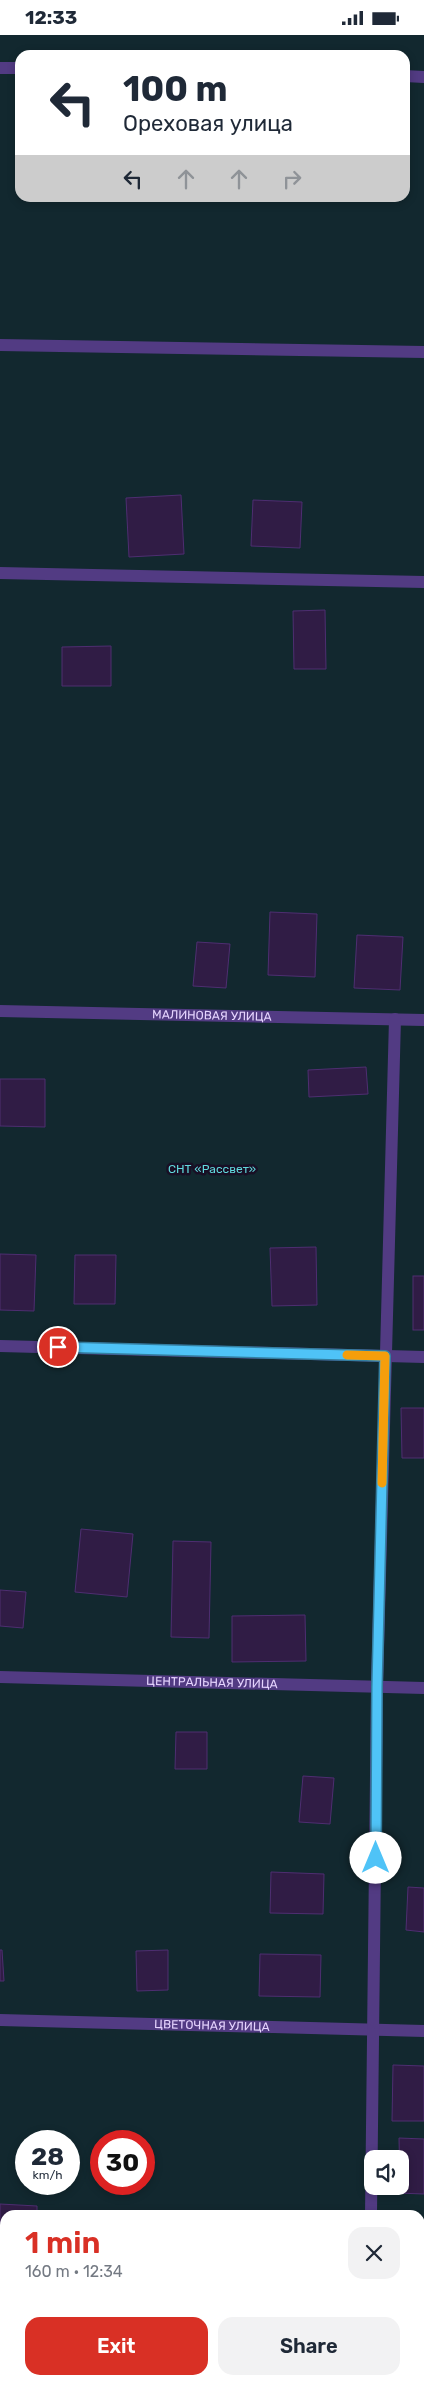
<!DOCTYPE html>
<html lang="en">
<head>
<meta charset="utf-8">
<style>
	body { margin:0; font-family:Rubik,sans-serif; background:#f2f2f3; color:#1f2937; height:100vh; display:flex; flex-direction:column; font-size:19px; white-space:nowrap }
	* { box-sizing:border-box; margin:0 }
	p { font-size:16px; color:#747a83 }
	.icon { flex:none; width:28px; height:28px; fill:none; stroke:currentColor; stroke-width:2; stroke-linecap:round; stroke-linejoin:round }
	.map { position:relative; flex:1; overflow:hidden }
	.side { position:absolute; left:0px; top:2175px; width:425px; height:175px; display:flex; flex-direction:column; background:#fff; border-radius:15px 15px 0 0; box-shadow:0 2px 8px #0003 }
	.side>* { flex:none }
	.hud { position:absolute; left:15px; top:15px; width:395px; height:152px; border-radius:15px; box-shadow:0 2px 8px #0003; background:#fff; color:#1f2937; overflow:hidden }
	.buttons { position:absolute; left:364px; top:2115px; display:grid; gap:10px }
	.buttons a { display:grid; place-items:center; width:45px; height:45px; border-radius:10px; background:#fff; box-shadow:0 2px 8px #0003; font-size:25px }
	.speed { position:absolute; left:15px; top:2095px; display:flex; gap:10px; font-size:25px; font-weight:700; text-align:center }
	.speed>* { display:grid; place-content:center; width:65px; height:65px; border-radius:50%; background:#fff; box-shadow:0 2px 8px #0003; line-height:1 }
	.speed small { font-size:12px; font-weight:400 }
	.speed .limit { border:8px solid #d22; background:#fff; color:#111 }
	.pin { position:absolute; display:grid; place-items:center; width:42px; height:42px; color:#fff; margin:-21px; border:2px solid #fff; border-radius:50%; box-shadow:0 1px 5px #0007 }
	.me { position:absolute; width:55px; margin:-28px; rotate:0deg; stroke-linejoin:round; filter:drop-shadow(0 0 4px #0008) }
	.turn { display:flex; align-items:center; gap:18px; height:105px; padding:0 25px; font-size:22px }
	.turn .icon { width:65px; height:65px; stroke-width:2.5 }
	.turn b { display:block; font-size:35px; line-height:42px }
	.lanes { display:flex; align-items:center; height:48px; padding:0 25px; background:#0003; justify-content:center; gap:25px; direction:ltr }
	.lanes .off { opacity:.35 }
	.round { display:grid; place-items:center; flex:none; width:52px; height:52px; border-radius:15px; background:#f2f2f3 }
	.summary { display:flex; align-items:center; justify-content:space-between; height:85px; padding:0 25px }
	h1 { font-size:30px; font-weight:600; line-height:38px; color:#d93025 }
	.primary-button { display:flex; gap:10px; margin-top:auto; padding:10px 25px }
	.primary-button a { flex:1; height:58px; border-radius:15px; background:#d93025; color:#fff; font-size:20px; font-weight:600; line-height:58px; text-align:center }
	.primary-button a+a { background:#f2f2f3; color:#1f2937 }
	.status { display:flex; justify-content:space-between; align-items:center; height:35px; padding:0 25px; background:#fff; direction:ltr }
	.status svg { height:14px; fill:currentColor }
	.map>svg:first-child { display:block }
	.green { fill:#12282f; fill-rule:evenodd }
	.building { fill:#301c45; stroke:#4e2e71 }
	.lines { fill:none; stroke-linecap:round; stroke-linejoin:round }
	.minor { stroke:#523b83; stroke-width:12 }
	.route-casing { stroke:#337fa1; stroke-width:12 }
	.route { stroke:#4fc3f7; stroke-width:9 }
	.slow { stroke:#f59e0b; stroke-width:9 }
	.labels { text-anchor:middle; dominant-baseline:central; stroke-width:5; stroke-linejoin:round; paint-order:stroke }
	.street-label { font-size:12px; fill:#e5d4fe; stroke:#190f25 }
	.park-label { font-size:12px; fill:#61d9dd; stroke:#190f25 }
</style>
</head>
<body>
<div class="status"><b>12:33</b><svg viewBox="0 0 49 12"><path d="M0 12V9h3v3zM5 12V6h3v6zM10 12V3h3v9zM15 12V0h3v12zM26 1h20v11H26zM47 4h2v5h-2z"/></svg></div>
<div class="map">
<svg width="424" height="2350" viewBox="0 0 424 2350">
	<rect width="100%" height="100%" fill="#190f25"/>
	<!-- green -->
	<path class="green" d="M 0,0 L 424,0 L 424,2350 L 0,2350 ZM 20,20 L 405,20 L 405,162 L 20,162 ZM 26,2106 L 69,2106 L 69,2149 L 26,2149 ZM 101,2106 L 144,2106 L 144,2149 L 101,2149 ZM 372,2124 L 400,2124 L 400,2151 L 372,2151 ZM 5,2180 L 420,2180 L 420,2345 L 5,2345 Z"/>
	<!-- building -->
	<g class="building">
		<path d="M 181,460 L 184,519 L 129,522 L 126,463 Z"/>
		<path d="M 253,465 L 302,467 L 300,513 L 251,511 Z"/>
		<path d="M 325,575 L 326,634 L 294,634 L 293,576 Z"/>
		<path d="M 111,611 L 111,651 L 62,651 L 62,612 Z"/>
		<path d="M 270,877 L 317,879 L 315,942 L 268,940 Z"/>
		<path d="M 357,900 L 403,902 L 400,955 L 354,953 Z"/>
		<path d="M 197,907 L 230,909 L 226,953 L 193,951 Z"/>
		<path d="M 366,1032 L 368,1059 L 309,1062 L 308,1035 Z"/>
		<path d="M 0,1044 L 45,1044 L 45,1092 L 0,1091 Z"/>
		<path d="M 316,1212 L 317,1270 L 272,1271 L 270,1213 Z"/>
		<path d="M 0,1219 L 36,1220 L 34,1276 L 0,1275 Z"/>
		<path d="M 75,1220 L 116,1220 L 115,1269 L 74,1269 Z"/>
		<rect x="413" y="1241" width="11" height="54"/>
		<path d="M 401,1373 L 424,1373 L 424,1423 L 402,1423 Z"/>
		<path d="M 81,1494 L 133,1499 L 127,1562 L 75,1557 Z"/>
		<path d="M 173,1506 L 211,1507 L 209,1603 L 171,1602 Z"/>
		<path d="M 0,1555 L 26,1557 L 23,1593 L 0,1591 Z"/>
		<path d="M 305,1580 L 306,1626 L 232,1627 L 232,1581 Z"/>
		<path d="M 176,1697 L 207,1697 L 207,1734 L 175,1734 Z"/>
		<path d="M 303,1741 L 334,1743 L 330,1789 L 299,1787 Z"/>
		<path d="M 271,1837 L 324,1839 L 323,1879 L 270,1878 Z"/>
		<path d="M 408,1852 L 424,1853 L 424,1897 L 406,1895 Z"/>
		<path d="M 0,1915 L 2,1915 L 4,1946 L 0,1946 Z"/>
		<path d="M 168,1915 L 168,1955 L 137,1956 L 136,1916 Z"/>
		<path d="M 260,1919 L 321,1920 L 320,1962 L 259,1961 Z"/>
		<path d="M 393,2030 L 424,2031 L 424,2086 L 392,2086 Z"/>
		<path d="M 399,2103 L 424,2104 L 424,2159 L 397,2158 L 398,2151 L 400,2151 Z"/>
		<path d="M 0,2169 L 37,2171 L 37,2180 L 5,2180 L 5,2215 L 0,2214 Z"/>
	</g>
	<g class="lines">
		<!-- minor -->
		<g class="minor">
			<path d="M 0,33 L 20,33"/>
			<path d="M 405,41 L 424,42"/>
			<path d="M 0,310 L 424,317"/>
			<path d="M 0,538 L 424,547"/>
			<path id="s1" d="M 0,976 L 424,985"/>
			<path d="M 0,1311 L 424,1322"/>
			<path id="s2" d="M 0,1642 L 424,1653"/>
			<path id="s3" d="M 0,1985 L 424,1996"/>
			<path d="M 371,2180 L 377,1652 L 395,984"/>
			<path d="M 0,2322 L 5,2322"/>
			<path d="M 420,2332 L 424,2332"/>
		</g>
	</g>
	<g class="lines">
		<!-- route casing -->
		<g class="route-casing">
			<path id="route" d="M 58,1312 L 385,1321 L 377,1652 L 376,1823"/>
		</g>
		<!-- route -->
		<use href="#route" class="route"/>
		<!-- slow -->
		<path class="slow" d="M 347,1320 L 385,1321 L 382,1448"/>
	</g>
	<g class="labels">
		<!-- street labels -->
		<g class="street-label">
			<text stroke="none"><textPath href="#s1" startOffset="212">МАЛИНОВАЯ УЛИЦА</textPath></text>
			<text stroke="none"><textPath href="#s2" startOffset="212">ЦЕНТРАЛЬНАЯ УЛИЦА</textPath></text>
			<text stroke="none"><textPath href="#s3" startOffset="212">ЦВЕТОЧНАЯ УЛИЦА</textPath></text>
		</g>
		<!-- park labels -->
		<g class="park-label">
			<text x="212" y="1134">СНТ «Рассвет»</text>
		</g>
	</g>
</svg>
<div class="buttons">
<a><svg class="icon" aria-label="sound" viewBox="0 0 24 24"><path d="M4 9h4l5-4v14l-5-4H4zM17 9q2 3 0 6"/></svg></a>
</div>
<div class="speed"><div>28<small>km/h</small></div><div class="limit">30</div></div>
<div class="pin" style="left:58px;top:1312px;background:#d93025"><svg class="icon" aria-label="arrive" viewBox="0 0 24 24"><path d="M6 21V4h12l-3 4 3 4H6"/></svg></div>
<svg class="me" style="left:376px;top:1823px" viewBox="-20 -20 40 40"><circle r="19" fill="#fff"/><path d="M0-13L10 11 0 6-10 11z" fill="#4fc3f7"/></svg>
<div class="hud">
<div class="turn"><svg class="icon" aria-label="left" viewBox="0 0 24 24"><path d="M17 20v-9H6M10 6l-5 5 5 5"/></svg><div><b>100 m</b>Ореховая улица</div></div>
<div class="lanes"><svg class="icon" aria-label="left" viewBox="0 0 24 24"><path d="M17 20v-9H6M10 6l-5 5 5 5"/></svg><svg class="icon off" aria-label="ahead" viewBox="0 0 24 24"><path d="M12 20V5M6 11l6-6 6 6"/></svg><svg class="icon off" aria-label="ahead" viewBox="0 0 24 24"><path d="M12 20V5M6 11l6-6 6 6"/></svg><svg class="icon off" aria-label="right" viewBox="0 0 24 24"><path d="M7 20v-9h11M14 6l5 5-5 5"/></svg></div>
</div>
<section class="side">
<div class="summary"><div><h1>1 min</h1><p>160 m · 12:34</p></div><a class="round"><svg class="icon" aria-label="close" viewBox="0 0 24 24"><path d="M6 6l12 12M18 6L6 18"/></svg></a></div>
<div class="primary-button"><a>Exit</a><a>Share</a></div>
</section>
</div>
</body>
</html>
